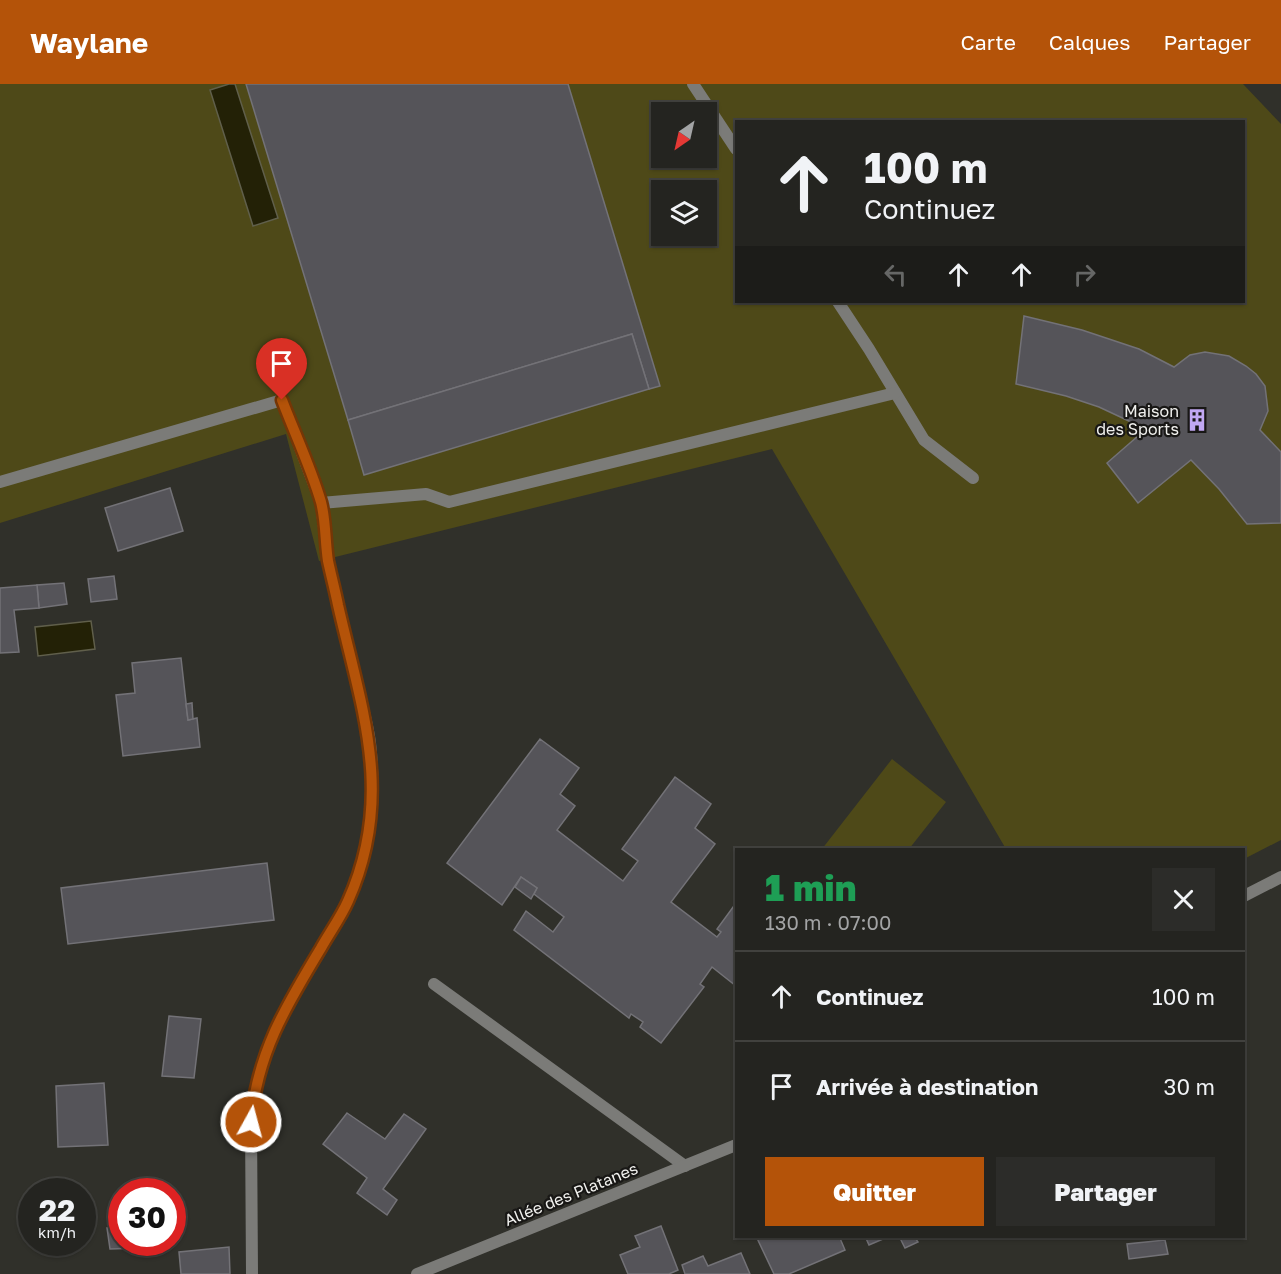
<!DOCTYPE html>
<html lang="fr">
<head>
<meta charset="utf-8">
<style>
	body { margin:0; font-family:"Golos Text",sans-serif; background:#2c2c29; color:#f1f3f6; height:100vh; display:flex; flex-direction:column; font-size:22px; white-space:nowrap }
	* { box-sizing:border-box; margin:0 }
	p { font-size:20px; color:#a3a4a5 }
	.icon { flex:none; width:33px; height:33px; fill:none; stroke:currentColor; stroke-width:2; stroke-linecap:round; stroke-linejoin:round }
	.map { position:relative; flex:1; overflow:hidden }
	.drawer { position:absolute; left:735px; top:764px; width:510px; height:390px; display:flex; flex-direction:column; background:#242420; border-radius:0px; box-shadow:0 2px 4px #0004,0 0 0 2px #41413e }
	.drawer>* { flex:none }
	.banner { position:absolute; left:735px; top:36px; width:510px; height:183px; border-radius:0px; box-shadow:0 2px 4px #0004,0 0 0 2px #41413e; background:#242420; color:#f1f3f6; overflow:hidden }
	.needle { width:39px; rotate:214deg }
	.fabs { position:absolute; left:651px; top:18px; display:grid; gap:12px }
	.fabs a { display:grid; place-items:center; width:66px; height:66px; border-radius:0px; background:#242420; box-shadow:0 2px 4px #0004,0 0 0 2px #41413e; font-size:30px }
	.speed { position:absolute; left:18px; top:1094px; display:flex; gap:12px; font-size:30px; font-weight:700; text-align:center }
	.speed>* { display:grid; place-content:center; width:78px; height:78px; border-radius:50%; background:#242420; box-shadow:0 2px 4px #0004,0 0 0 2px #41413e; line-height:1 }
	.speed small { font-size:15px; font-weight:400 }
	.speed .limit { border:9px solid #d22; background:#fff; color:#111 }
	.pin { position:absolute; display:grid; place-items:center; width:51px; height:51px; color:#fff; margin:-62px -26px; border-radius:50% 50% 50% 0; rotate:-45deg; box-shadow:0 0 6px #0007 }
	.pin .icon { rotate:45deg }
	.me { position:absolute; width:66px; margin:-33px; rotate:7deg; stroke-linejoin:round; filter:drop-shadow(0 0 4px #0008) }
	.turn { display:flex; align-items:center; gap:21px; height:126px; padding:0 30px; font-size:27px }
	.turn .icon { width:78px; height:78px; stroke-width:2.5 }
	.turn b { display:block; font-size:42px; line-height:51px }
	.lanes { display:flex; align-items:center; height:57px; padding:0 30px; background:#0003; justify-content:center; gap:30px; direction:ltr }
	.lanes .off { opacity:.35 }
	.round { display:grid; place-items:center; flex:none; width:63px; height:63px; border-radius:0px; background:#2c2c29 }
	.headline { display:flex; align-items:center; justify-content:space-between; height:102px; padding:0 30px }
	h1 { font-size:36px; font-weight:800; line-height:45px; color:#1e9e55 }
	.cta { display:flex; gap:12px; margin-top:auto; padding:12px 30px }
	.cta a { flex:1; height:69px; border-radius:0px; background:#b45309; color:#fff; font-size:24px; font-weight:800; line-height:69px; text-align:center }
	.cta a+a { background:#2c2c29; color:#f1f3f6 }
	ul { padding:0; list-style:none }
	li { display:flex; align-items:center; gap:18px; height:90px; padding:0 30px; border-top:2px solid #41413e }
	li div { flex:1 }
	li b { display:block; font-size:22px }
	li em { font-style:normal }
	header { display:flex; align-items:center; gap:36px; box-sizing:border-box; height:84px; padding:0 30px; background:#b45309; color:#fff }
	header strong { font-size:28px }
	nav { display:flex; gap:33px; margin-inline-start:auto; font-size:21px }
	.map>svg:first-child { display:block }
	.green { fill:#4e4918; fill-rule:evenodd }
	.water { fill:#232106; stroke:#605f4b; stroke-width:1.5 }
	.building { fill:#555459; stroke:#737277; stroke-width:1.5 }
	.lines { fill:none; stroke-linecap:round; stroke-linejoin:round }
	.lane { stroke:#7b7b78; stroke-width:12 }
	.street { stroke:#7b7b78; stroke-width:12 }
	.route-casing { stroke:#753606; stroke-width:15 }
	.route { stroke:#b45309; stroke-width:10 }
	.labels { text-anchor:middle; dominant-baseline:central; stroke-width:4.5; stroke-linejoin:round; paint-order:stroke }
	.poi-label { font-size:16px; fill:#f0f0ed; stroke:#181715; text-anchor:end }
	.street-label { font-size:16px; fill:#f0f0ed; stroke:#181715 }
</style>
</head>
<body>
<header>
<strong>Waylane</strong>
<nav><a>Carte</a><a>Calques</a><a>Partager</a></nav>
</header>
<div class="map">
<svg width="1281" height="1190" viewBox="0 0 1281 1190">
	<rect width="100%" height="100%" fill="#30302a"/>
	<!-- green -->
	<g class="green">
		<path d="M 0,0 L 1243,0 L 1281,40 L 1281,756 L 1244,775 L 1244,765 L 1006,765 L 772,365 L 319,477 L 286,350 L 0,439 ZM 662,28 L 706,28 L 706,74 L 662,74 ZM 736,38 L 1244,38 L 1244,218 L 736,218 ZM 662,106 L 706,106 L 706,152 L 662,152 Z"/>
		<path d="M 892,675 L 946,718 L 909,765 L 822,765 Z"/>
	</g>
	<!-- water -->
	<g class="water">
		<path d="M 229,0 L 235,0 L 278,134 L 253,142 L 210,6 Z"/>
		<path d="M 91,537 L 95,565 L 38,572 L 35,543 Z"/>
	</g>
	<!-- building -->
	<g class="building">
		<path d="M 246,0 L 568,0 L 660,302 L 649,305 L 632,250 L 348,336 Z"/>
		<path d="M 1024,232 L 1082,246 L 1139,265 L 1174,283 L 1190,271 L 1205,268 L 1229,272 L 1246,282 L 1256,290 L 1265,302 L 1268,327 L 1260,346 L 1281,368 L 1281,439 L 1247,440 L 1219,405 L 1191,376 L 1138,419 L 1107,379 L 1146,345 L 1099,323 L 1066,312 L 1016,300 Z"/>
		<path d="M 632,250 L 649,305 L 364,391 L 348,336 Z"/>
		<path d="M 170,404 L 183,447 L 118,467 L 105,424 Z"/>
		<path d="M 114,492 L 117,515 L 91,518 L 88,495 Z"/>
		<path d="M 64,499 L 67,520 L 39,524 L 37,501 Z"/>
		<path d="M 37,501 L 39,524 L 14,526 L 19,568 L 0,569 L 0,504 Z"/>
		<path d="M 181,574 L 188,636 L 197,634 L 200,663 L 123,672 L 116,611 L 135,609 L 132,579 Z"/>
		<path d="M 192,619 L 193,635 L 188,636 L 186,620 Z"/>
		<path d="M 540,655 L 579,684 L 560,710 L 575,722 L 557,746 L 623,797 L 638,777 L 622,765 L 675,693 L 711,720 L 695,744 L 715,760 L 671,818 L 717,853 L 721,848 L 717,845 L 736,819 L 736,902 L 712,883 L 700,900 L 704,903 L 661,959 L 640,943 L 643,938 L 631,930 L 629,934 L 514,846 L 526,827 L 553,848 L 564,833 L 534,810 L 537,804 L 521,793 L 502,821 L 447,779 Z"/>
		<path d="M 267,779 L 274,836 L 68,860 L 61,804 Z"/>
		<path d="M 521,793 L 537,804 L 531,815 L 515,803 Z"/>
		<path d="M 169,932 L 201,935 L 194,994 L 162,992 Z"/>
		<path d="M 104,999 L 108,1061 L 58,1063 L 56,1002 Z"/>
		<path d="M 347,1029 L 385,1055 L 404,1030 L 426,1045 L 383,1105 L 397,1116 L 387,1131 L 357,1109 L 367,1094 L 323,1060 Z"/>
		<path d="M 661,1142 L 678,1186 L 669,1190 L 628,1190 L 620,1171 L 640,1163 L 635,1152 Z"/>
		<path d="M 122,1143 L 122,1158 L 142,1158 L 142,1164 L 110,1165 L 107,1144 Z"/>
		<path d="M 756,1152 L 839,1152 L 845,1166 L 789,1190 L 774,1190 Z"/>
		<path d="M 865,1152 L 890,1152 L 869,1161 Z"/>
		<path d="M 899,1152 L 922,1152 L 915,1154 L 918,1158 L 905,1164 Z"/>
		<path d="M 1165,1156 L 1168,1170 L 1129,1175 L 1127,1160 Z"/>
		<path d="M 229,1163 L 230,1190 L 181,1190 L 179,1168 Z"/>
		<path d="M 741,1169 L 750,1190 L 685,1190 L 682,1181 L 703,1172 L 708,1182 Z"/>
	</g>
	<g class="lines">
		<!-- lane -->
		<g class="lane">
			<path d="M 693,0 L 736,65"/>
			<path d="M 838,218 L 869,265 L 924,356 L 973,394"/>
			<path d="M 0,398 L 282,316 L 321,419 L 426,410 L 449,418 L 895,309"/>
			<path d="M 321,419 L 328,476"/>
			<path d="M 434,900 L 685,1082"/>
		</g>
		<!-- street -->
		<g class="street">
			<path d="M 1244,812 L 1281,793"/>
			<path d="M 252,1190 L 251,1038 C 258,946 308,897 347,819 C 372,770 376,713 370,659 C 367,635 359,611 354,587 C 345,550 337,513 328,476"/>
			<path d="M 417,1190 L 736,1061"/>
		</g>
	</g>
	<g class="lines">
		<!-- route casing -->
		<g class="route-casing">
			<path id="route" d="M 251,1038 C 257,969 286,922 321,864 C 330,848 341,833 348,817 C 395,712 362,626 338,521 C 335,506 331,491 328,477 C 325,458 326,437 321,418 C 311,384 295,350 282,316"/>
		</g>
		<!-- route -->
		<use href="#route" class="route"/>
	</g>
	<!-- icons -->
	<defs>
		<g id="building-bare" transform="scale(1.8)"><path d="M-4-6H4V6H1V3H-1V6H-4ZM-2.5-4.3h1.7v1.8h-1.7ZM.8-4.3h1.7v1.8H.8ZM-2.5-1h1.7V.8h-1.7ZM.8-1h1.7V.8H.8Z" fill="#c1a8f3" stroke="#181715" stroke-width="2.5" paint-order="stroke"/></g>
	</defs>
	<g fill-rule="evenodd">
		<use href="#building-bare" x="1197" y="336"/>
	</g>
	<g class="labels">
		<!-- poi labels -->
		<g class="poi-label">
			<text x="1179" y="327">Maison<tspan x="1179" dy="18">des Sports</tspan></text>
		</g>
		<!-- street labels -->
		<g class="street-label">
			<text transform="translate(571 1110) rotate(-22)">Allée des Platanes</text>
		</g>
	</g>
</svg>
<div class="fabs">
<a><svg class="needle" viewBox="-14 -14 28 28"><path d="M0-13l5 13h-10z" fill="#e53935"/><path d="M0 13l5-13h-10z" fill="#a3a4a5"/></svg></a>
<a><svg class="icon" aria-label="layers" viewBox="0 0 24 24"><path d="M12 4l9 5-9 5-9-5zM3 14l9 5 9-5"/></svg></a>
</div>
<div class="speed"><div>22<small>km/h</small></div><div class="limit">30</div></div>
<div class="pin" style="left:282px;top:316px;background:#d93025"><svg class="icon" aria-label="arrive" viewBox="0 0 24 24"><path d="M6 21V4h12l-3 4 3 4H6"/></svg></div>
<svg class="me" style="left:251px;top:1038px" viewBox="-20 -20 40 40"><circle r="17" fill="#b45309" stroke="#fff" stroke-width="3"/><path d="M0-11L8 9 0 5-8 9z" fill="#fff"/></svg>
<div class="banner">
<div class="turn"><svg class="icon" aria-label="ahead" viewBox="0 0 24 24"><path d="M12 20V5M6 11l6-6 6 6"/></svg><div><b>100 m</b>Continuez</div></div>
<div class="lanes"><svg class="icon off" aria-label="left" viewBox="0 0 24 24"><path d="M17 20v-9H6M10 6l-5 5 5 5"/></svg><svg class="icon" aria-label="ahead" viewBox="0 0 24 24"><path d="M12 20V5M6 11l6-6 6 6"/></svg><svg class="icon" aria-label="ahead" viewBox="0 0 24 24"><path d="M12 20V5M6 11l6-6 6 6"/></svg><svg class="icon off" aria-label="right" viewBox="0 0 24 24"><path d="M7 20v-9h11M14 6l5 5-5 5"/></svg></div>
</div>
<section class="drawer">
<div class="headline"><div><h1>1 min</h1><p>130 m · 07:00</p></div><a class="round"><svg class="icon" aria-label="close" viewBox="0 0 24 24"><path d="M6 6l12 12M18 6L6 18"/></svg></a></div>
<ul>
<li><svg class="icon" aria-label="ahead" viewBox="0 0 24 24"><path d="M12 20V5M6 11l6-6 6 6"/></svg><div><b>Continuez</b></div><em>100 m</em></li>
<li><svg class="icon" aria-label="arrive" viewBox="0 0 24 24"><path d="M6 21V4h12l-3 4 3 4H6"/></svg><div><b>Arrivée à destination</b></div><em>30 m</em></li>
</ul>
<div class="cta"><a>Quitter</a><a>Partager</a></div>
</section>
</div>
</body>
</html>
